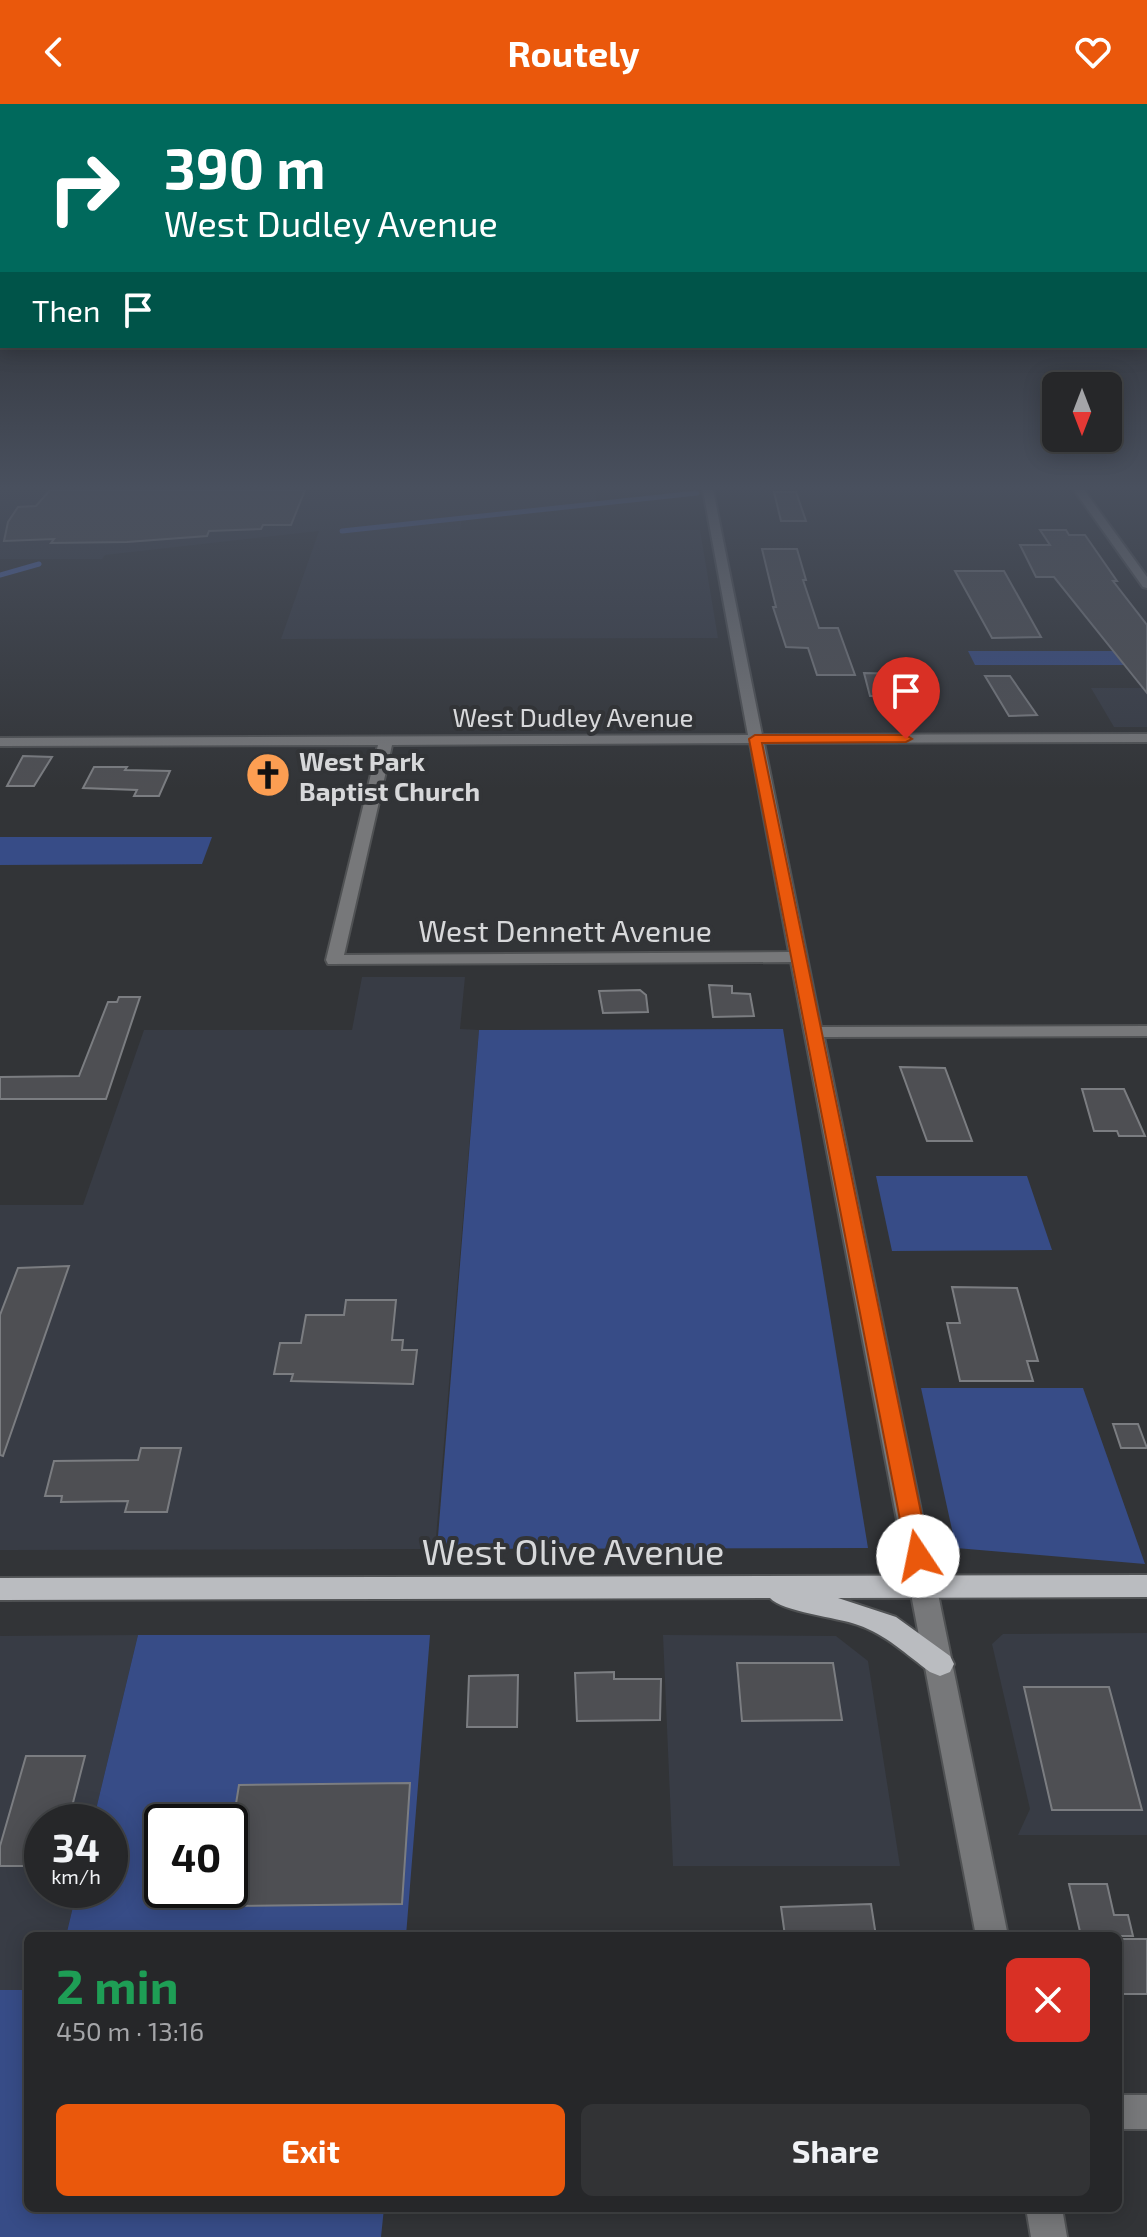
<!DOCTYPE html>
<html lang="en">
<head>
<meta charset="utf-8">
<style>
	body { margin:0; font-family:"Exo 2",sans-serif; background:#323335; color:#f1f3f6; height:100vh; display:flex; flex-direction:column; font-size:30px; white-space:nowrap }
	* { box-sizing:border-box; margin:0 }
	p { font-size:26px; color:#a4a5a8 }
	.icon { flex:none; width:44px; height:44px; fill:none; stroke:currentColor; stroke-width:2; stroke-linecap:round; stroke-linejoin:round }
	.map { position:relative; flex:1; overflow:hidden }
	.panel { position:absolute; left:24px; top:1828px; width:1098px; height:280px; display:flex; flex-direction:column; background:#262729; border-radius:12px; box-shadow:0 4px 20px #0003,0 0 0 2px #424446 }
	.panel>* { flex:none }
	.banner { position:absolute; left:0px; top:0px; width:1148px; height:244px; box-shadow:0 4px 20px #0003,0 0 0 2px #424446; background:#00695c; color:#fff; overflow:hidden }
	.needle { width:52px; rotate:180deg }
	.fabs { position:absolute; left:1042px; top:268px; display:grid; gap:16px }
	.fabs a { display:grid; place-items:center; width:80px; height:80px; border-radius:12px; background:#262729; box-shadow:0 4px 20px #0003,0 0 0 2px #424446; font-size:40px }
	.speed { position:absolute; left:24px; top:1700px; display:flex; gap:16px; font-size:40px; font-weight:700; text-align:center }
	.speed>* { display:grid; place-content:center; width:104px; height:104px; border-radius:50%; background:#262729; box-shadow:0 4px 20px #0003,0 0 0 2px #424446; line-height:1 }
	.speed small { font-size:20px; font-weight:400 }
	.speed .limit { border:4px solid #111; border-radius:12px; background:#fff; color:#111 }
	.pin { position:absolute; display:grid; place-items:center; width:68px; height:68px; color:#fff; margin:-82px -34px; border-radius:50% 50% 50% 0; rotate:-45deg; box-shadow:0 0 8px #0007 }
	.pin .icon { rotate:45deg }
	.me { position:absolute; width:88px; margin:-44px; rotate:349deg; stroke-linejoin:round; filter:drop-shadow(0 0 6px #0008) }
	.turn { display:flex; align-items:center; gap:28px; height:168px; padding:0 32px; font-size:36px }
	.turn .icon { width:104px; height:104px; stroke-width:2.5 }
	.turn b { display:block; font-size:56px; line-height:68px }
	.then { display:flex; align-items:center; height:76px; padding:0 32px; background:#0003; gap:16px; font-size:30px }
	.round { display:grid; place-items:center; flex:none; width:84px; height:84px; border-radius:12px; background:#323335 }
	.headline { display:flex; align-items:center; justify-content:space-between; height:136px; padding:0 32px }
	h1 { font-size:48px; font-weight:700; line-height:60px; color:#1e9e55 }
	.cta { display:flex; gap:16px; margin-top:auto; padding:16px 32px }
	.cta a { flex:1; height:92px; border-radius:12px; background:#ea580c; color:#fff; font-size:32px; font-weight:700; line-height:92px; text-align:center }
	.cta a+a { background:#323335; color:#f1f3f6 }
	header { display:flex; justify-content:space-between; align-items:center; height:104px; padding:0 32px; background:#ea580c; color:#fff; font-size:36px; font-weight:700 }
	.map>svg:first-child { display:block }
	.built { fill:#383c45 }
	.green { fill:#374c87; fill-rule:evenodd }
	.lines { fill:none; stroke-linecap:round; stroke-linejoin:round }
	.stream { stroke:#4a66b4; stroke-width:5 }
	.building { fill:#4e4f53; stroke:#7b7d81; stroke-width:2 }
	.minor-casing { stroke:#505254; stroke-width:4 }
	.major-casing { stroke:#505254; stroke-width:4 }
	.minor { fill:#77787a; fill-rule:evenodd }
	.major { fill:#babcc0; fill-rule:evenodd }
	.route { fill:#ea580c; stroke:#983908; stroke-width:2 }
	.labels { text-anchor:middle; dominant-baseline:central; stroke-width:8; stroke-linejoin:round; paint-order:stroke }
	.far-street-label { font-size:26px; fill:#d7d8da; stroke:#323437 }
	.far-poi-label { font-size:26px; font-weight:bold; fill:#d7d8da; stroke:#323437; text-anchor:start }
	.street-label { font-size:30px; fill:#d7d8da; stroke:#323437 }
	.near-street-label { font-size:36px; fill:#d7d8da; stroke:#323437 }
</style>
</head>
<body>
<header><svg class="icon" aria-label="back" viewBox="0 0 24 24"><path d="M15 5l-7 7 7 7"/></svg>Routely<svg class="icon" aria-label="heart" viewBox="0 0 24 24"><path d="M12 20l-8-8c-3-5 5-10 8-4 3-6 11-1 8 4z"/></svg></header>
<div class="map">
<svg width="1147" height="2133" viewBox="0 0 1147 2133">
	<rect width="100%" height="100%" fill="#323437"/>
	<!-- built -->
	<g class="built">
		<path d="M 0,386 L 596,386 L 596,399 L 462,413 L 460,426 L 700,426 L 718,534 L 281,535 L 319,427 L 105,451 L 102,455 L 0,455 Z"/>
		<path d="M 1091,584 L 1147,584 L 1147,623 L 1114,623 Z"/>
		<path d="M 362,873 L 465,873 L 460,925 L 479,926 L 435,1445 L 0,1446 L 0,1101 L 83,1101 L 144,926 L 352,926 Z"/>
		<path d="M 1147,1529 L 1147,1731 L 1018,1731 L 1030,1705 L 992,1540 L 1003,1530 Z"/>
		<path d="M 138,1531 L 93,1718 L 42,1718 L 42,1786 L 77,1786 L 66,1832 L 28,1832 L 28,1886 L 0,1886 L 0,1532 Z"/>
		<path d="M 663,1531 L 836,1532 L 868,1557 L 900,1762 L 673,1762 Z"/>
	</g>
	<!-- green -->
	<g class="green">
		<path d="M 968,547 L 1147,547 L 1147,561 L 975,561 Z"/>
		<path d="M 0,733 L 212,733 L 202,760 L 0,761 Z"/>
		<path d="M 783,925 L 868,1444 L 437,1445 L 479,926 Z"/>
		<path d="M 876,1072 L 1027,1072 L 1052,1146 L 892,1147 Z"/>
		<path d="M 921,1284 L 1083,1284 L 1145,1460 L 956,1444 Z"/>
		<path d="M 138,1531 L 430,1531 L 406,1832 L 66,1832 L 77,1786 L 110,1786 L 110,1718 L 93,1718 ZM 162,1718 L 230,1718 L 230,1786 L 162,1786 Z"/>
		<path d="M 0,1886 L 28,1886 L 28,2104 L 384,2104 L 381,2133 L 0,2133 Z"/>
	</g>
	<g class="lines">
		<!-- stream -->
		<g class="stream">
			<path d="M 342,427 L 697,389"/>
			<path d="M 0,471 L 39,460"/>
		</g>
	</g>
	<!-- building -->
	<g class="building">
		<path d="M 50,386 L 305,386 L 291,421 L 263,421 L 261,425 L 209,427 L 207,432 L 127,438 L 51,439 L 54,435 L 4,437 L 8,418 L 18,403 L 36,402 Z"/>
		<path d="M 774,388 L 796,388 L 806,417 L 781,417 Z"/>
		<path d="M 1040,426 L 1066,426 L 1069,431 L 1085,431 L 1117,477 L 1113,477 L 1147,521 L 1147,589 L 1054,473 L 1036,473 L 1020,441 L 1050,441 Z"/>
		<path d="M 762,445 L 797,445 L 806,476 L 803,476 L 819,524 L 838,524 L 855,571 L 817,571 L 808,544 L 786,543 L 773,503 L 776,503 Z"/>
		<path d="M 955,467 L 1004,467 L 1041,533 L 992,534 Z"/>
		<path d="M 864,569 L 906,570 L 914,592 L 870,592 Z"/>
		<path d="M 985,572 L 1010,572 L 1037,611 L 1009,612 Z"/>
		<path d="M 23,652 L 52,653 L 34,682 L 7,682 Z"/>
		<path d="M 94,663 L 127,663 L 125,666 L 170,667 L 159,692 L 134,692 L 137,686 L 83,684 Z"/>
		<path d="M 709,881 L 732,882 L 732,889 L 750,890 L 754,912 L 713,913 Z"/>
		<path d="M 640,886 L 646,891 L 648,908 L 603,909 L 599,887 Z"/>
		<path d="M 119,893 L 140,893 L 106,995 L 0,995 L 0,973 L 79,972 L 108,898 L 117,898 Z"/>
		<path d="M 900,963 L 945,964 L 972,1037 L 927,1037 Z"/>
		<path d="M 1082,985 L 1124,985 L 1145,1032 L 1119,1032 L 1117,1027 L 1094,1027 Z"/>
		<path d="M 69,1162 L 3,1352 L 0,1351 L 0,1211 L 18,1164 Z"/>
		<path d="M 952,1183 L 1017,1184 L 1038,1257 L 1027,1257 L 1033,1277 L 960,1277 L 947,1219 L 960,1219 Z"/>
		<path d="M 346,1196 L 396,1196 L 392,1236 L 403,1236 L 402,1246 L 417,1246 L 413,1280 L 291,1277 L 293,1270 L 274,1270 L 280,1239 L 301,1239 L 306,1211 L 344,1211 Z"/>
		<path d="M 1113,1320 L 1138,1320 L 1147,1344 L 1121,1344 Z"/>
		<path d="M 141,1344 L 181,1344 L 167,1408 L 125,1408 L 128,1397 L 61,1398 L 62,1392 L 45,1392 L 54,1357 L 138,1356 Z"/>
		<path d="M 737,1559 L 833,1559 L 842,1616 L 742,1617 Z"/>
		<path d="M 614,1568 L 614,1575 L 661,1575 L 660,1616 L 577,1617 L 575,1569 Z"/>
		<path d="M 518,1571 L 517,1623 L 467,1623 L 469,1572 Z"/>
		<path d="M 1024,1583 L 1109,1583 L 1142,1706 L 1052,1706 Z"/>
		<path d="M 26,1652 L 85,1652 L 68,1718 L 42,1718 L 42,1762 L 0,1762 L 0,1742 Z"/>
		<path d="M 410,1679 L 402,1800 L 230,1802 L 230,1737 L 239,1681 Z"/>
		<path d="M 1069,1780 L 1107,1780 L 1114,1811 L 1128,1811 L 1133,1832 L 1081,1832 Z"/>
		<path d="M 871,1800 L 876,1832 L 785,1832 L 781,1803 Z"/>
		<rect x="1118" y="1835" width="29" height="55"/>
	</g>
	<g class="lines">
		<!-- minor casing -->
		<g class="minor-casing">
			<g id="minor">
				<path d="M 703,386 L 713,386 L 762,631 L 1147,630 L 1147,638 L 764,639 L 821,923 L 1147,922 L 1147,932 L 824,933 L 1008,1832 L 976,1832 L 791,858 L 328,860 L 326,856 L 378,641 L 0,642 L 0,634 L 748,631 ZM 750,639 L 789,848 L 344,851 L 392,641 Z"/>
				<path d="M 1074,386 L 1084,386 L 1147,473 L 1147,484 L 1143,483 Z"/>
				<rect x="1118" y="1991" width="29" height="34"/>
				<path d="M 1026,2104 L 1062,2104 L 1067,2133 L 1031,2133 Z"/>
			</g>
		</g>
		<!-- major casing -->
		<g class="major-casing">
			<path id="major" d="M 1147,1471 L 1147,1493 L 838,1494 L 896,1513 L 950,1552 L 954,1560 L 950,1568 L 940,1572 L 930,1568 C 907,1551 885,1530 858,1521 C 837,1513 782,1508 770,1494 L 0,1496 L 0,1474 Z"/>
		</g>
		<!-- minor -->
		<use href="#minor" class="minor"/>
		<!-- major -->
		<use href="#major" class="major"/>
	</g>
	<!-- sky -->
	<linearGradient id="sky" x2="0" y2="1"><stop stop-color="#1c1d1e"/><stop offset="0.56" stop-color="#49505e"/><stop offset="1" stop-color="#49505e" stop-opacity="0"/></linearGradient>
	<rect width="1147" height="685" fill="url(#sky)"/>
	<!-- route -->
	<path class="route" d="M 755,631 L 906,631 L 912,635 L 906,638 L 762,639 L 930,1452 L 927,1459 L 918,1461 L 910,1459 L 907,1452 L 749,635 Z"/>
	<!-- icons -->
	<defs>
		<g id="church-disc" transform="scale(2.3)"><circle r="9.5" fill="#fc9e52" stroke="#323437"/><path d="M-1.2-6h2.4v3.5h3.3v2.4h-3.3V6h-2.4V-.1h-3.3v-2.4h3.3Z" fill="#111"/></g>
	</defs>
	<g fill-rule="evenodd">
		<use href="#church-disc" x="268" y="671"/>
	</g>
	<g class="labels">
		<!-- far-street labels -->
		<g class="far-street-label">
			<text x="573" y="612">West Dudley Avenue</text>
		</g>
		<!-- far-poi labels -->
		<g class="far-poi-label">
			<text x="299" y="656">West Park<tspan x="299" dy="30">Baptist Church</tspan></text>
		</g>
		<!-- street labels -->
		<g class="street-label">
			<text x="565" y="826">West Dennett Avenue</text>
		</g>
		<!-- near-street labels -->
		<g class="near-street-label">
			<text x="573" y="1446">West Olive Avenue</text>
		</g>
	</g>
</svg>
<div class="fabs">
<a><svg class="needle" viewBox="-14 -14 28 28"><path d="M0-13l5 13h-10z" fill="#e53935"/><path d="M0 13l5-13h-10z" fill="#a4a5a8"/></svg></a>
</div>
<div class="speed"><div>34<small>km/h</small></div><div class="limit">40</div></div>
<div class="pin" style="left:906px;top:635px;background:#d93025"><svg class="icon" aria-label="arrive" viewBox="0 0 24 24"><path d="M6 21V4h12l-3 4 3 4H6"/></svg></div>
<svg class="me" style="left:918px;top:1452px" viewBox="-20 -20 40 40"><circle r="19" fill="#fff"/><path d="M0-13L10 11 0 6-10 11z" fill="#ea580c"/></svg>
<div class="banner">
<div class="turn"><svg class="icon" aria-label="right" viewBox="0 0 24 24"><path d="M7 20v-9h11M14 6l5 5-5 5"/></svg><div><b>390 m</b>West Dudley Avenue</div></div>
<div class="then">Then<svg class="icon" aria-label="arrive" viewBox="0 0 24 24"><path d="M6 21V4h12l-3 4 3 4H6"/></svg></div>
</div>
<section class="panel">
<div class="headline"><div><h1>2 min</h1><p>450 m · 13:16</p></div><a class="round" style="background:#d93025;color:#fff"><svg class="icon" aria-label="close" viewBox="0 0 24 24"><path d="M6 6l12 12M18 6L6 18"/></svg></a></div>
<div class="cta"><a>Exit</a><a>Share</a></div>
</section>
</div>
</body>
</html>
